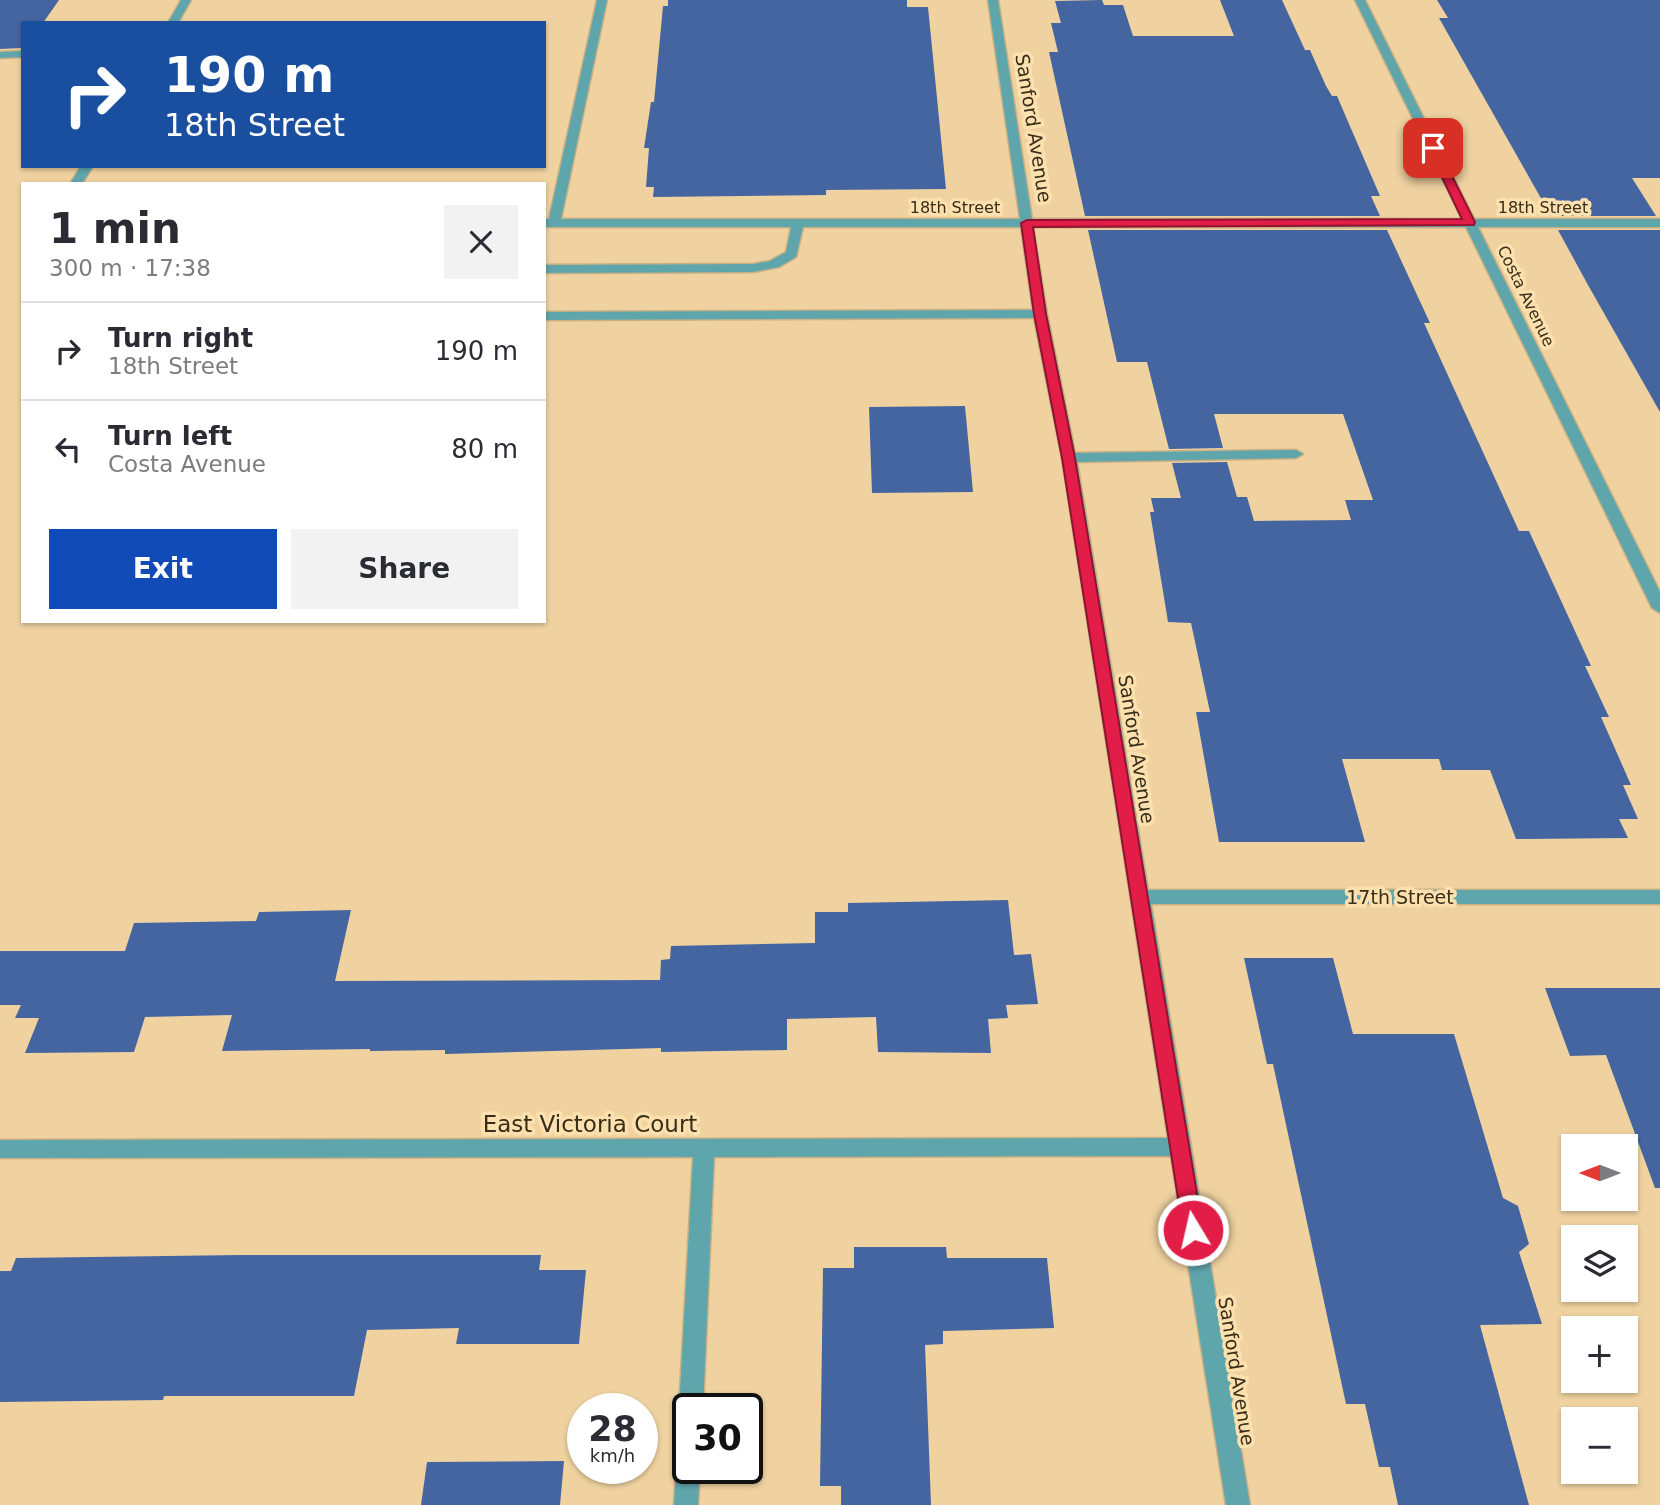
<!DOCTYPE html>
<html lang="en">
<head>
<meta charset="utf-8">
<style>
	body { margin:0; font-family:"DejaVu Sans",sans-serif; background:#f2f2f3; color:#2b2b33; height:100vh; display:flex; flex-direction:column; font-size:26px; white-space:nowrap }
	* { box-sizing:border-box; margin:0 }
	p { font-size:23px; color:#7c7c81 }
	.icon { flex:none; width:38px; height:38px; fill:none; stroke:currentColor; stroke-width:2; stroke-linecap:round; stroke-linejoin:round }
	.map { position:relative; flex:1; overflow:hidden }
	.panel { position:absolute; left:21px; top:182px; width:525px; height:441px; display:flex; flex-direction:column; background:#fff; border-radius:0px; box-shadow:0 2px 5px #0004 }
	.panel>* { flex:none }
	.guide { position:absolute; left:21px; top:21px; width:525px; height:147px; border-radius:0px; box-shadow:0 2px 5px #0004; background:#1a4fa0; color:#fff; overflow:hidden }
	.needle { width:46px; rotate:270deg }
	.fabs { position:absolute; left:1561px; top:1134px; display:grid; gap:14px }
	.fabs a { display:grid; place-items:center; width:77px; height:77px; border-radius:0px; background:#fff; box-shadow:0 2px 5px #0004; font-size:35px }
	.speed { position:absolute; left:567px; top:1393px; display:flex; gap:14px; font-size:35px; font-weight:700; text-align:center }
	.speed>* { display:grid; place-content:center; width:91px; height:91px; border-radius:50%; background:#fff; box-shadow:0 2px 5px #0004; line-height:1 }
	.speed small { font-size:18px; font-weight:400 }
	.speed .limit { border:4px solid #111; border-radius:10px; background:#fff; color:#111 }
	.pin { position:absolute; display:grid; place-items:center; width:60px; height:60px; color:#fff; margin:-30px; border-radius:14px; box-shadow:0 4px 10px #0006 }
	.me { position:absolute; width:77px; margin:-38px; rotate:351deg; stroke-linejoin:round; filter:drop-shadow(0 0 5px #0008) }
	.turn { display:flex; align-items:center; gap:24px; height:147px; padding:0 28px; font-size:32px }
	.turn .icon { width:91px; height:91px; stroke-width:2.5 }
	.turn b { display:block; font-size:49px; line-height:60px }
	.round { display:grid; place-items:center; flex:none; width:74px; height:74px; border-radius:0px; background:#f2f2f3 }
	.head { display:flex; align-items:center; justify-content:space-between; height:119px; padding:0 28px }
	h1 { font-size:42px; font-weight:700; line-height:52px }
	.primary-button { display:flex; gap:14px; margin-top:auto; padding:14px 28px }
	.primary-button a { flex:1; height:80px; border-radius:0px; background:#114bb7; color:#fff; font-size:28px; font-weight:700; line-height:80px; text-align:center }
	.primary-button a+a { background:#f2f2f3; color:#2b2b33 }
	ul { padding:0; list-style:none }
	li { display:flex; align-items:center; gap:21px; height:98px; padding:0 28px; border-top:2px solid #e1e1e2 }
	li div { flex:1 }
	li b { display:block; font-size:26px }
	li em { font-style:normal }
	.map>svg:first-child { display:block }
	.building { fill:#4565a0 }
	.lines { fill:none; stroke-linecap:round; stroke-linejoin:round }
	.minor-casing { stroke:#cab185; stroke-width:3 }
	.minor { fill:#5fa6ac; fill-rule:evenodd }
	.route { fill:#e11d48; stroke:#92132f; stroke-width:2 }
	.labels { text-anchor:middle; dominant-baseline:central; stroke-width:7; stroke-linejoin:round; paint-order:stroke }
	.far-street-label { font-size:16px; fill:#382d19; stroke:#fce0ad }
	.street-label { font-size:19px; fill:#382d19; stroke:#fce0ad }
	.near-street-label { font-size:23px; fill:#382d19; stroke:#fce0ad }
</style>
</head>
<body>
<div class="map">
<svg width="1660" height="1505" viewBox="0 0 1660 1505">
	<rect width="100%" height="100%" fill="#efd2a0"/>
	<!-- building -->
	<g class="building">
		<path d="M 0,0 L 59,0 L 43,23 L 23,23 L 23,48 L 0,49 Z"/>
		<path d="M 668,0 L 907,0 L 907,7 L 928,7 L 946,189 L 826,190 L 826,195 L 653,197 L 654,187 L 646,187 L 649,148 L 644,148 L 651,102 L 654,102 L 663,6 L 668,6 Z"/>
		<path d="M 1102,0 L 1104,5 L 1123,5 L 1133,36 L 1234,36 L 1220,0 L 1282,0 L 1305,50 L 1310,50 L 1326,86 L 1332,96 L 1337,96 L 1380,196 L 1371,196 L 1380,216 L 1085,216 L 1049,52 L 1058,52 L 1051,23 L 1061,23 L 1055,1 Z"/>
		<path d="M 1437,0 L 1660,0 L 1660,178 L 1632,178 L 1656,216 L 1551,216 L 1439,18 L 1448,18 Z"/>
		<path d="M 1088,230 L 1387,230 L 1430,323 L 1424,323 L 1519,531 L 1529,531 L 1591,666 L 1585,666 L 1609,717 L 1601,717 L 1631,785 L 1623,785 L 1638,819 L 1619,819 L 1628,838 L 1516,839 L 1490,770 L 1442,770 L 1439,759 L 1342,759 L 1365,842 L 1219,842 L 1196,712 L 1210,712 L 1191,623 L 1168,622 L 1150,512 L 1154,512 L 1151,498 L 1181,498 L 1172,463 L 1227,462 L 1237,497 L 1247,497 L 1254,521 L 1351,520 L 1345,500 L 1373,500 L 1343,414 L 1214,414 L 1223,448 L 1169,449 L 1147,362 L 1117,362 Z"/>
		<path d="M 1558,230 L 1660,230 L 1660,412 L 1588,285 Z"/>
		<path d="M 965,406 L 973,492 L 872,493 L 869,407 Z"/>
		<path d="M 1008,900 L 1014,955 L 1031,954 L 1038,1004 L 1006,1005 L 1008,1018 L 988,1019 L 991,1053 L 878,1052 L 876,1017 L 787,1019 L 787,1050 L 661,1052 L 661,1048 L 445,1054 L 445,1050 L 370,1051 L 370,1049 L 222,1051 L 232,1015 L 145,1017 L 134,1052 L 25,1053 L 39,1018 L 15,1018 L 21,1005 L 0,1005 L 0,951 L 125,951 L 134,923 L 256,921 L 259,912 L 351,910 L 335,981 L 660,980 L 661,960 L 670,959 L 671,946 L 815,943 L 815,912 L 848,912 L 848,903 Z"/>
		<path d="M 1244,958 L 1333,958 L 1353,1034 L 1454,1034 L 1503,1198 L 1518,1206 L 1529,1244 L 1519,1252 L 1542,1324 L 1480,1325 L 1529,1505 L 1398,1505 L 1390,1467 L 1379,1467 L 1365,1404 L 1346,1404 L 1273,1064 L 1267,1064 Z"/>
		<path d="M 1545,988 L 1660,988 L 1660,1188 L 1655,1188 L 1606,1055 L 1570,1056 Z"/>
		<path d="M 854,1247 L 946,1247 L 947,1258 L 1047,1258 L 1054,1328 L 943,1331 L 943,1344 L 925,1345 L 931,1505 L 841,1505 L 841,1486 L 820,1486 L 823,1268 L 854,1268 Z"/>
		<path d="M 242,1255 L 541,1255 L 539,1270 L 586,1270 L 579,1344 L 456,1344 L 459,1328 L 367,1330 L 354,1396 L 164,1396 L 163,1400 L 0,1402 L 0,1271 L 11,1271 L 16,1258 Z"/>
		<path d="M 564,1461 L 560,1505 L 421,1505 L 427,1462 Z"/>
	</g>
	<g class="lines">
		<!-- minor casing -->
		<g class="minor-casing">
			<g id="minor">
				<path d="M 181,0 L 191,0 L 178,23 L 168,23 Z"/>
				<path d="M 597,0 L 607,0 L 561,219 L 1020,219 L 988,0 L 998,0 L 1032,219 L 1462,219 L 1355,0 L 1365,0 L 1474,219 L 1660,219 L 1660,227 L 1478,227 L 1660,592 L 1660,613 L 1652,608 L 1466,227 L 1033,227 L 1047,314 L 1075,453 L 1296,450 L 1303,454 L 1296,458 L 1077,462 L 1148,890 L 1660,890 L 1660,904 L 1151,904 L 1250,1505 L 1226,1505 L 1171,1156 L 714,1157 L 703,1409 L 688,1409 L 688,1420 L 683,1417 L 679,1409 L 693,1157 L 0,1158 L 0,1140 L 1168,1138 L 1062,458 L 1034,318 L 544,320 L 544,312 L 1033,310 L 1021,227 L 803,227 L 796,257 L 779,267 L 753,272 L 544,273 L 544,265 L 753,264 L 770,261 L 786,252 L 791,227 L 544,227 L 544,219 L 549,219 Z"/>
				<path d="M 23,51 L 23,57 L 0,58 L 0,52 Z"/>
				<path d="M 81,166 L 93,166 L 82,184 L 70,184 Z"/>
				<path d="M 688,1456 L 688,1468 L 700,1468 L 698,1505 L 674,1505 L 676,1468 L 679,1459 Z"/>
			</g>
		</g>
		<!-- minor -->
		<use href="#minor" class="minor"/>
	</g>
	<!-- route -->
	<path class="route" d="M 1433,145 L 1438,148 L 1475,222 L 1474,225 L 1033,227 L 1046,314 L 1075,458 L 1203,1230 L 1200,1236 L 1193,1239 L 1186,1236 L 1183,1230 L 1062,458 L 1034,314 L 1021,223 L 1027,220 L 1462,219 L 1428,148 Z"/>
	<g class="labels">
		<!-- far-street labels -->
		<g class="far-street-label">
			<text x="955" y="207">18th Street</text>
			<text x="1543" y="207">18th Street</text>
			<text transform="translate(1526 296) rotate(64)">Costa Avenue</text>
		</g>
		<!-- street labels -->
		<g class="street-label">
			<text transform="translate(1034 128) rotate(81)">Sanford Avenue</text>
			<text transform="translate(1137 749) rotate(81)">Sanford Avenue</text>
			<text x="1400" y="897">17th Street</text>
			<text transform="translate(1237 1371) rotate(81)">Sanford Avenue</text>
		</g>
		<!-- near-street labels -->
		<g class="near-street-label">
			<text x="590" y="1124">East Victoria Court</text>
		</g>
	</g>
</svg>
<div class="fabs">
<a><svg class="needle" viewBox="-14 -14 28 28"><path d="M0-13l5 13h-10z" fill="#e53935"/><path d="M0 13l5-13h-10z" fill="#7c7c81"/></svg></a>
<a><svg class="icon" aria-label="layers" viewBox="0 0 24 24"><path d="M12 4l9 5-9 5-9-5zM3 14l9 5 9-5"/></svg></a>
<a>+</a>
<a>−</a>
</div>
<div class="speed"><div>28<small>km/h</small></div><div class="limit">30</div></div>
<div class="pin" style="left:1433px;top:148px;background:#d93025"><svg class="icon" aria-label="arrive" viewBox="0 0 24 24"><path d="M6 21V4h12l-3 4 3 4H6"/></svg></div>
<svg class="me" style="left:1193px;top:1230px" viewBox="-20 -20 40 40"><circle r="17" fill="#e11d48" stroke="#fff" stroke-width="3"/><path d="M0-11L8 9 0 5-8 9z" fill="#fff"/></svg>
<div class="guide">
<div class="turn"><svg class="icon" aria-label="right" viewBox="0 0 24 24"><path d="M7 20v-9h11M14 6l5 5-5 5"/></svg><div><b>190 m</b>18th Street</div></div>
</div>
<section class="panel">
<div class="head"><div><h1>1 min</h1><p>300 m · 17:38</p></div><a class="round"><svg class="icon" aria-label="close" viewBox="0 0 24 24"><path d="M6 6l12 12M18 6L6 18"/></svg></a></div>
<ul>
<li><svg class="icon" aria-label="right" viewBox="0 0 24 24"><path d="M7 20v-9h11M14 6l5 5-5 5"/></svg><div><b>Turn right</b><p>18th Street</p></div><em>190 m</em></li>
<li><svg class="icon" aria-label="left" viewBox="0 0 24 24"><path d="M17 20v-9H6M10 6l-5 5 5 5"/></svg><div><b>Turn left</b><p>Costa Avenue</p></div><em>80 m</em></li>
</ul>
<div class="primary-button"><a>Exit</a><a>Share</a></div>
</section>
</div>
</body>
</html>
